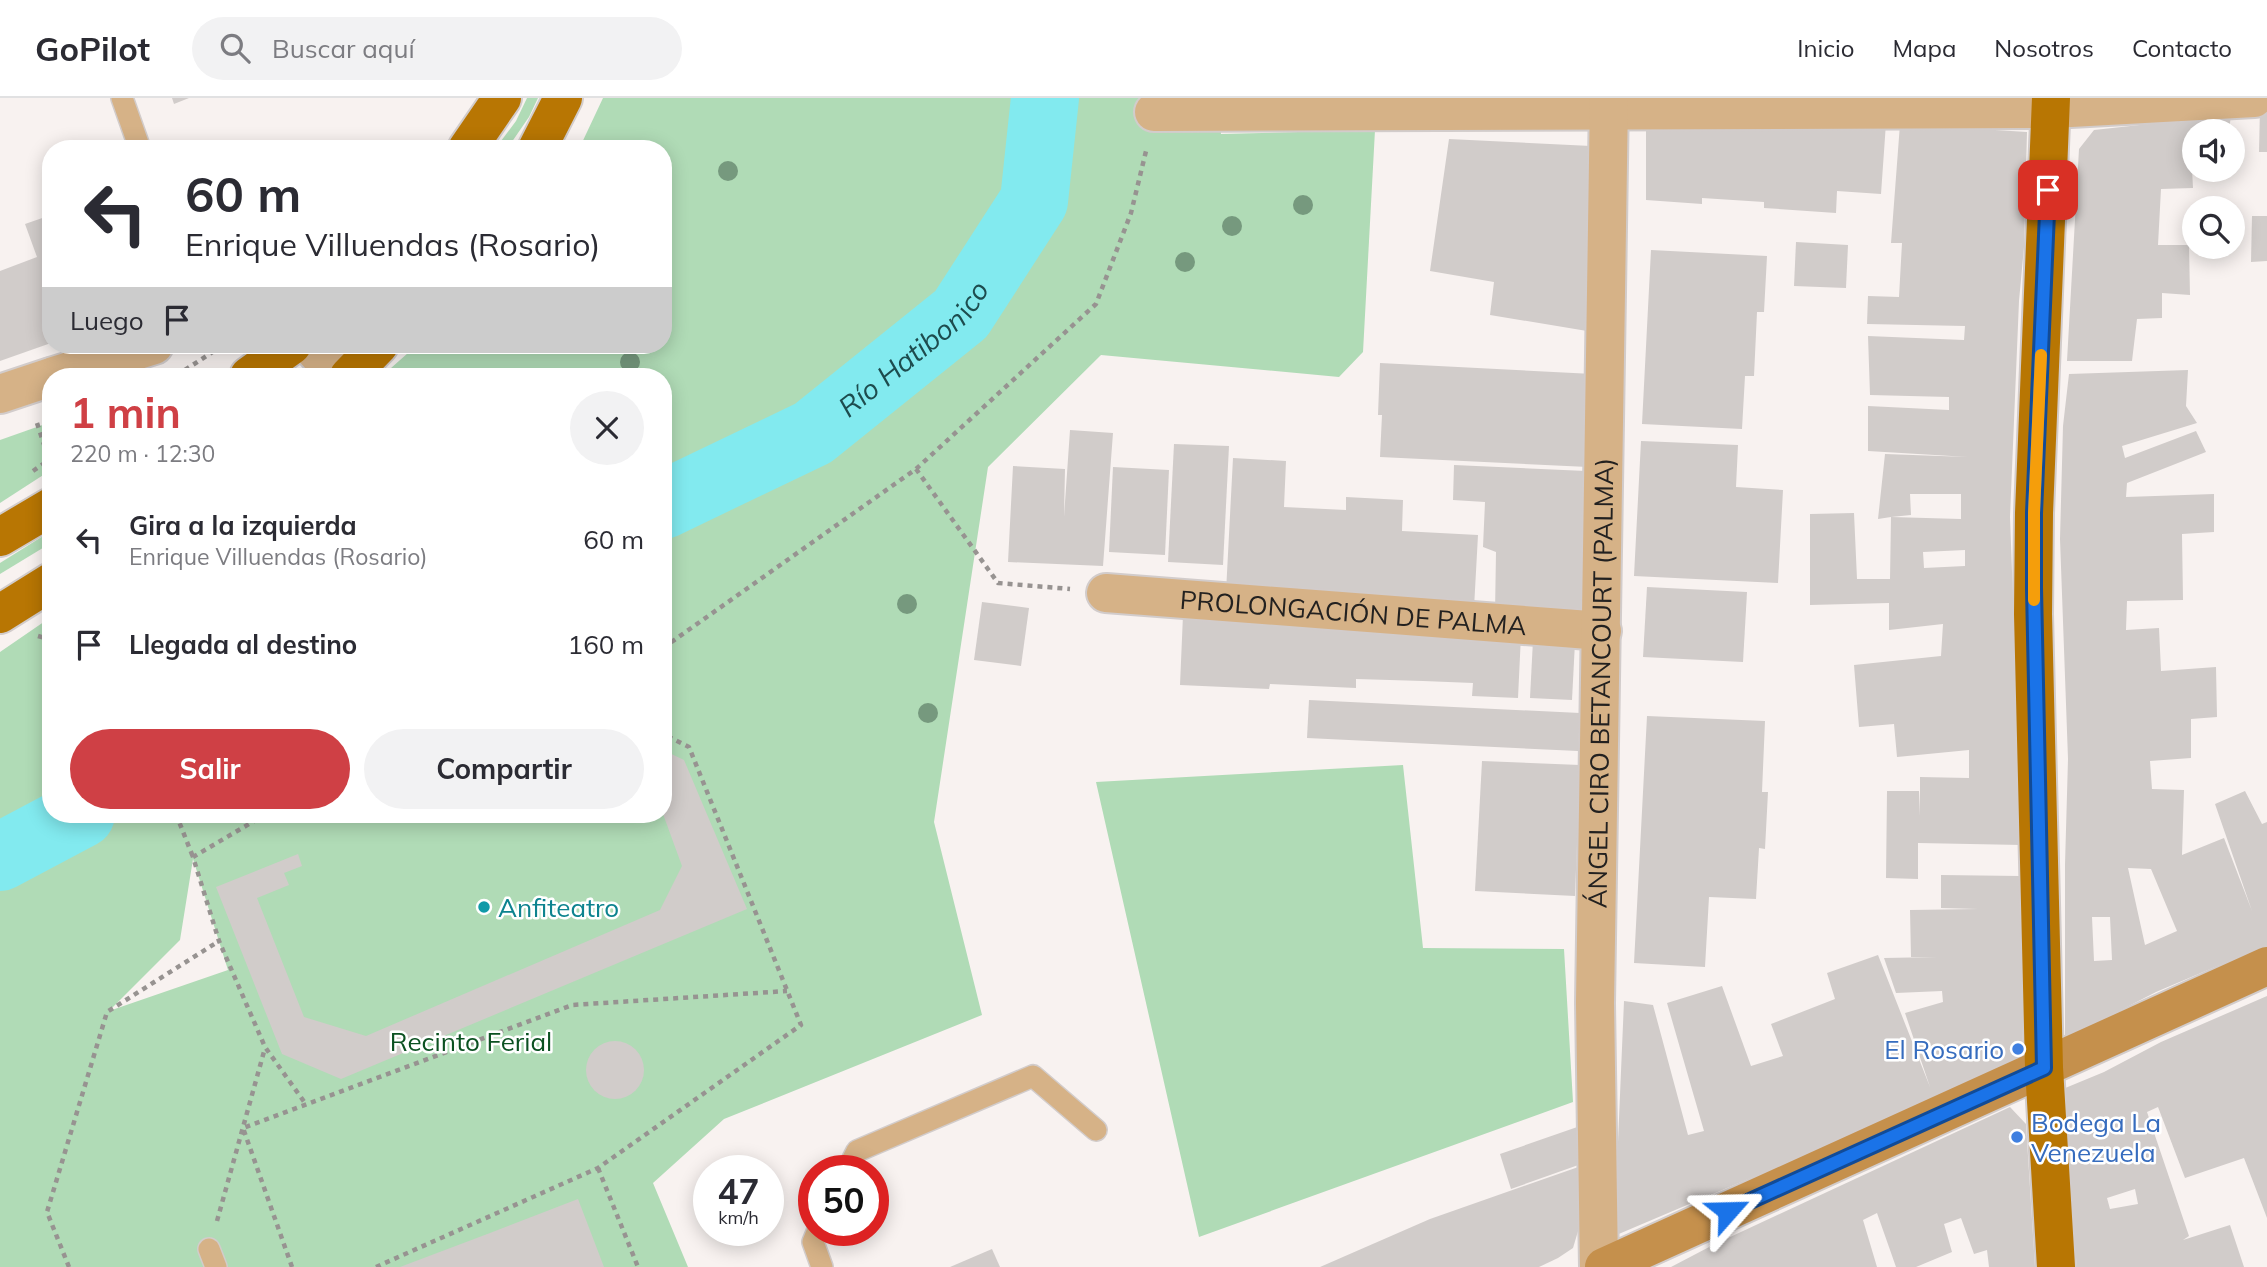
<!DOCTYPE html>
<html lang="es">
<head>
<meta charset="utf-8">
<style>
	body { margin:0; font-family:Mulish,sans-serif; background:#f2f2f3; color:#2b2b33; height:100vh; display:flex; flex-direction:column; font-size:26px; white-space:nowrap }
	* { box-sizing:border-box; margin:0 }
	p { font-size:23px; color:#7c7c81 }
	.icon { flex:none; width:38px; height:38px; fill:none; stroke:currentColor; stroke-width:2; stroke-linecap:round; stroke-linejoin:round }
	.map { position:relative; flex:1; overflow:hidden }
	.sheet { position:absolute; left:42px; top:270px; width:630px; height:455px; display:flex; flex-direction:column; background:#fff; border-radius:28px; box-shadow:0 4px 18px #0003 }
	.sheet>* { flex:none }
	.top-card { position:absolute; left:42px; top:42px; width:630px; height:214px; border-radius:28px; box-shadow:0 4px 18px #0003; background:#fff; color:#2b2b33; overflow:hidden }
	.tools { position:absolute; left:2182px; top:21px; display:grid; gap:14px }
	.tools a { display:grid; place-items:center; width:63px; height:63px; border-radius:50%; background:#fff; box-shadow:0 4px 18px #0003; font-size:35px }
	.speed { position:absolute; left:693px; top:1057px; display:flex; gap:14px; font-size:35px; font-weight:700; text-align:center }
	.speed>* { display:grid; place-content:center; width:91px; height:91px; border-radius:50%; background:#fff; box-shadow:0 4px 18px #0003; line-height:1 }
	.speed small { font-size:18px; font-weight:400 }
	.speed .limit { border:10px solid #d22; background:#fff; color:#111 }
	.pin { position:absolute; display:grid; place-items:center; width:60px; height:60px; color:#fff; margin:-30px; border-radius:14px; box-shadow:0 4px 10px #0006 }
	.me { position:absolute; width:77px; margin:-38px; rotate:65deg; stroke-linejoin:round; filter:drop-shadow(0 0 5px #0008) }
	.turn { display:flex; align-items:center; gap:24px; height:147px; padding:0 28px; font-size:32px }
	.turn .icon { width:91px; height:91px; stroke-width:2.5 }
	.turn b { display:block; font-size:49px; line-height:60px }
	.then { display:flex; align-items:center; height:66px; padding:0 28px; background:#0003; gap:14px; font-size:26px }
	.round { display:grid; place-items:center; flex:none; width:74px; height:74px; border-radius:37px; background:#f2f2f3 }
	.headline { display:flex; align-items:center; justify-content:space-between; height:119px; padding:0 28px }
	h1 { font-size:42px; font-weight:700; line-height:52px; color:#cf4045 }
	.cta { display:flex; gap:14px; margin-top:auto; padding:14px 28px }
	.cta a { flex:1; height:80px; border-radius:42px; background:#cf4045; color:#fff; font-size:28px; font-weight:700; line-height:80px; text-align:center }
	.cta a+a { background:#f2f2f3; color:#2b2b33 }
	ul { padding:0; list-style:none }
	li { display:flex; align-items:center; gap:21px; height:105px; padding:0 28px }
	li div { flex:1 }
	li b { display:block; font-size:26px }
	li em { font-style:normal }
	header { display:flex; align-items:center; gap:42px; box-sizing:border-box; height:98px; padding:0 35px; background:#fff; border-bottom:2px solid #e1e1e2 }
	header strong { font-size:33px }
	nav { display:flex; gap:38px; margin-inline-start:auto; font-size:24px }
	.search { width:490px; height:63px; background:#f2f2f3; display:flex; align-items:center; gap:18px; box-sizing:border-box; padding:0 24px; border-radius:38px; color:#7c7c81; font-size:26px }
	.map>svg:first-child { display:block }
	.green { fill:#b0dbb6; fill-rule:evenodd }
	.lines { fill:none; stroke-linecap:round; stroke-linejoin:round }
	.river { stroke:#82eaef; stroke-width:68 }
	.building { fill:#d1ccca; fill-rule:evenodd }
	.service-casing { stroke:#d2cccb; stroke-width:24 }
	.minor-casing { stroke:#d2cccb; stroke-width:42 }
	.secondary-casing { stroke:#d2cccb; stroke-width:42 }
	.primary-casing { stroke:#d2cccb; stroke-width:42 }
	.path { stroke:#979391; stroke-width:4.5; stroke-dasharray:5 5; stroke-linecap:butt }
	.service { stroke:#d6b287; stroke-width:21 }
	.minor { stroke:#d6b287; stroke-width:38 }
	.secondary { stroke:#c5904c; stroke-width:38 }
	.primary { stroke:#b87603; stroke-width:38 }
	.tree { fill:#76997e }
	.route-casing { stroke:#114b97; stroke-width:18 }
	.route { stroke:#1a73e8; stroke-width:12 }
	.slow { stroke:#f59e0b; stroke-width:12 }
	.culture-dot { fill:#0f9aa8; stroke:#fff; stroke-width:2.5 }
	.shop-dot { fill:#3f7fe0; stroke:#fff; stroke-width:2.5 }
	.labels { text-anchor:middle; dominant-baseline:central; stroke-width:5; stroke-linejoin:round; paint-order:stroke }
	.street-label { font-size:26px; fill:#232120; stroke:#fff }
	.culture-label { font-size:26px; fill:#0d838f; stroke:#fff; text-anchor:start }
	.park-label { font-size:26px; fill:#0b5121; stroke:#fff }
	.shop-label { font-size:26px; fill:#366cbe; stroke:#fff; text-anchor:end }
	.water-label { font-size:28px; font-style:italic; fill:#1d4c4e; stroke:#fff }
</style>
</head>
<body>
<header>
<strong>GoPilot</strong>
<div class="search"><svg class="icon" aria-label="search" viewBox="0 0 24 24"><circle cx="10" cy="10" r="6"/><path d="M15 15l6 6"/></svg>Buscar aquí</div>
<nav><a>Inicio</a><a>Mapa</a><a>Nosotros</a><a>Contacto</a></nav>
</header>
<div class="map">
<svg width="2267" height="1169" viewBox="0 0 2267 1169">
	<rect width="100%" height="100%" fill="#f8f2f0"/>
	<!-- green -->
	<g class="green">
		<path d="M 527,0 L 538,0 L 529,19 L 507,51 L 495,51 L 516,23 Z"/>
		<path d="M 603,0 L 1218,0 L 1221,36 L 1375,32 L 1363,254 L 1339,279 L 1101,257 L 988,369 L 934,724 L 982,917 L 724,1021 L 653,1085 L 688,1169 L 0,1169 L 0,554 L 51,519 L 51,716 L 663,716 L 663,278 L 382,278 L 417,247 L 663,247 L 663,51 L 579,51 ZM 193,761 L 228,872 L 109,913 L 180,842 Z"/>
		<path d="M 51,324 L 51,372 L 0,405 L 0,342 Z"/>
		<path d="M 51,433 L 51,445 L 0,476 L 0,465 Z"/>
		<path d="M 1403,667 L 1423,850 L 1564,851 L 1573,1004 L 1199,1139 L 1096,684 Z"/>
	</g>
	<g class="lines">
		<!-- river -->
		<g class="river">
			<path id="s1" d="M 663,407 L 813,335 L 961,216 L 1034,103 L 1045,0"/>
			<path d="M 0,759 L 81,716"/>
		</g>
	</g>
	<!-- building -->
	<g class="building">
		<path d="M 172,0 L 189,0 L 174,6 Z"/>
		<path d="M 2260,9 L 2267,10 L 2267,54 L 2259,54 Z"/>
		<path d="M 2231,17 L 2229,33 L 2194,33 L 2194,52 L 2191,52 L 2193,90 L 2161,91 L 2158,147 L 2189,147 L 2190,197 L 2162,195 L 2162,220 L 2137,221 L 2132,263 L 2067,263 L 2079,51 L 2094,32 Z"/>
		<path d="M 1646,23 L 1886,25 L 1881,96 L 1837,93 L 1836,115 L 1764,110 L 1764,104 L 1702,100 L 1702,106 L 1646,102 Z"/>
		<path d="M 1900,26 L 2027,34 L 2024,149 L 2019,203 L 2010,419 L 2022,747 L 1918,745 L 1918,781 L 1886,780 L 1887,693 L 1919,693 L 1920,718 L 1920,679 L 1969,680 L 1969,652 L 1897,659 L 1894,626 L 1859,629 L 1854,567 L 1941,558 L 1943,526 L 1889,532 L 1889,505 L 1810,507 L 1810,416 L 1854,415 L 1857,481 L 1890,481 L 1891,419 L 1878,421 L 1885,356 L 1968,359 L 1868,353 L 1868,308 L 1949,312 L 1949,299 L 1870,297 L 1868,238 L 1964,242 L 1965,228 L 1867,226 L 1868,198 L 1899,199 L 1902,145 L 1891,145 ZM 1910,396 L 1961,396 L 1961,421 L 1891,419 L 1911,417 ZM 1965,452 L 1965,468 L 1924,470 L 1923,454 Z"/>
		<path d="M 1449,41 L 1591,48 L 1593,234 L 1490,217 L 1494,184 L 1430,173 Z"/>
		<path d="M 51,117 L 51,224 L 45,226 L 51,245 L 0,263 L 0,173 L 37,159 L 25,126 Z"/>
		<path d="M 2252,118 L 2267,118 L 2267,163 L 2251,164 Z"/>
		<path d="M 1796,144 L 1848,147 L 1846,190 L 1794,188 Z"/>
		<path d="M 1651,152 L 1767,158 L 1764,214 L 1757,214 L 1754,278 L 1745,278 L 1742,331 L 1642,326 Z"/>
		<path d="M 1380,265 L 1593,276 L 1588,369 L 1380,359 L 1382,317 L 1378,317 Z"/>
		<path d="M 2188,272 L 2186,308 L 2197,325 L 2122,348 L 2125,360 L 2196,333 L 2206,354 L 2127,385 L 2126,399 L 2214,396 L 2214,434 L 2182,436 L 2183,502 L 2127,503 L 2126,532 L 2159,530 L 2161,573 L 2216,569 L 2217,619 L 2191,621 L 2191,660 L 2150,663 L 2152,691 L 2184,692 L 2182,757 L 2224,740 L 2252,813 L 2215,706 L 2245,693 L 2262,726 L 2267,724 L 2267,847 L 2156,894 L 2065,941 L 2065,767 L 2068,661 L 2060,441 L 2063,328 L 2069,276 ZM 2128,770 L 2151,771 L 2177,833 L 2145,847 ZM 2092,819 L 2110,819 L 2112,862 L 2094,863 Z"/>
		<path d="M 1070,332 L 1113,335 L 1103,468 L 1008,464 L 1013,368 L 1065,371 L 1064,419 Z"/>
		<path d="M 1641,343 L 1738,347 L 1736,389 L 1783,392 L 1778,485 L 1634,478 Z"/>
		<path d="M 1174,346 L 1229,348 L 1223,467 L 1168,464 Z"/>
		<path d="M 1233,360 L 1286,363 L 1284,409 L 1346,412 L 1346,399 L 1403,402 L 1402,433 L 1478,437 L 1474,510 L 1226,494 Z"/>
		<path d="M 1454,367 L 1586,373 L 1583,517 L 1495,515 L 1496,454 L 1483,449 L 1485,404 L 1453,402 Z"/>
		<path d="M 1113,369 L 1169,372 L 1165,457 L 1109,454 Z"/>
		<path d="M 1647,489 L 1747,494 L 1743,564 L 1643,559 Z"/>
		<path d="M 982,504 L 1029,510 L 1021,568 L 974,562 Z"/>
		<path d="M 1183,517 L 1521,537 L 1518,600 L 1472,598 L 1473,585 L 1423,583 L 1356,581 L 1356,590 L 1270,586 L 1269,591 L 1180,587 Z"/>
		<path d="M 1533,542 L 1575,544 L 1572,602 L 1530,600 Z"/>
		<path d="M 1309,602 L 1580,615 L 1578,653 L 1307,640 Z"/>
		<path d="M 1647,618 L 1765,623 L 1762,694 L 1768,694 L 1765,751 L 1759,750 L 1756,801 L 1709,799 L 1705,869 L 1634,865 Z"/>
		<path d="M 663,652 L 684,662 L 747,811 L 341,981 L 282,956 L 216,789 L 298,756 L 302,768 L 284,775 L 289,787 L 257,800 L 304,919 L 366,938 L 660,812 L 682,768 L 663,716 Z"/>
		<path d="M 1482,663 L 1580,667 L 1575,798 L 1475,793 Z"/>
		<path d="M 1941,777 L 2020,778 L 2023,964 L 1614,1138 L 1624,903 L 1653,907 L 1688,1037 L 1704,1033 L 1667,905 L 1722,888 L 1751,968 L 1783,958 L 1771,926 L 1835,901 L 1827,875 L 1878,857 L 1930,989 L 1905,915 L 1943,904 L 1942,893 L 1896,895 L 1884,860 L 1937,859 L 1911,859 L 1910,812 L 1978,811 L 1941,810 Z"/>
		<path d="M 2267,898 L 2267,1120 L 2244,1060 L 2185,1080 L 2158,1009 L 2147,1014 L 2189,1138 L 2183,1142 L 2230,1127 L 2244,1169 L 2077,1169 L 2058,993 L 2104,974 L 2161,944 ZM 2135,1091 L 2138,1106 L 2110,1111 L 2107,1100 Z"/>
		<circle cx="615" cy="972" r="29"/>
		<path d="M 2010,1009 L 2026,1026 L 2035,1169 L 1989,1169 L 1987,1152 L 1974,1156 L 1961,1120 L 1944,1126 L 1952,1154 L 1916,1169 L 1896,1169 L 1877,1115 L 1863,1122 L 1877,1169 L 1671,1169 L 1713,1147 Z"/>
		<path d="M 1583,1027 L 1584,1065 L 1511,1091 L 1500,1056 Z"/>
		<path d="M 1584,1067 L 1584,1113 L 1573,1150 L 1558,1160 L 1539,1169 L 1320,1169 L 1430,1121 Z"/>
		<path d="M 578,1101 L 604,1169 L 400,1169 L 490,1135 Z"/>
		<path d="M 992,1151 L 1000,1169 L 950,1169 Z"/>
	</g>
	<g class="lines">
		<!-- service casing -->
		<g class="service-casing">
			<g id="service">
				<path d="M 122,0 L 140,51"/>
				<path d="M 847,1073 L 857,1053 L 1033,978 L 1096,1032"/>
				<path d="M 818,1132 L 813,1144 L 822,1169"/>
				<path d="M 209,1151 L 216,1169"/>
			</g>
		</g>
		<!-- minor casing -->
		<g class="minor-casing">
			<g id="minor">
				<path d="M 1154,14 L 2052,11 L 2254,0"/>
				<path d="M 310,247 L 338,278"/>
				<path d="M 54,278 L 154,247"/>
				<path d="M 0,296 L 51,279"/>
				<path id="s2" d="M 1106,495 L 1602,533"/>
				<path id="s3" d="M 1599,1169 L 1595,905 L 1609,0"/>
			</g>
		</g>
		<!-- secondary casing -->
		<g class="secondary-casing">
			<path id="secondary" d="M 1604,1169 L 2267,868"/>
		</g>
		<!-- primary casing -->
		<g class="primary-casing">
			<g id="primary">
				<path d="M 2051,0 L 2034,415 L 2033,516 L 2044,970 L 2056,1169"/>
				<path d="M 467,51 L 502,0"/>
				<path d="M 537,51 L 563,0"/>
				<path d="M 249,278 L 292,247"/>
				<path d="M 349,278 L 379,247"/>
				<path d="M 0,439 L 51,409"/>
				<path d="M 0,516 L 51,484"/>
			</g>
		</g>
		<!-- path -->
		<g class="path">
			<path d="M 185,272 L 223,247"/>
			<path d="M 37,325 L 51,368"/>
			<path d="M 916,371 L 998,485 L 1070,491"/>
			<path d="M 33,373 L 49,362"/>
			<path d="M 38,538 L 51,542"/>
			<path d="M 663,550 L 916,371 L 1096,206 L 1131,115 L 1147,49"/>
			<path d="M 176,716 L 193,759"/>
			<path d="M 266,716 L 193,759 L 219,843 L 265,949 L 305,1005"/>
			<path d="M 598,1070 L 638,1169"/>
			<path d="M 217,1123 L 265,950"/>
			<path d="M 69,1169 L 47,1114 L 107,914 L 219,843"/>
			<path d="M 292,1169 L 243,1030 L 572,907 L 787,893"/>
			<path d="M 376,1169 L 598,1070 L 801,927 L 689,649 L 663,636"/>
		</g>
		<!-- service -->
		<use href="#service" class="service"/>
		<!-- minor -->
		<use href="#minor" class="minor"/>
		<!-- secondary -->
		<use href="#secondary" class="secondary"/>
		<!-- primary -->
		<use href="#primary" class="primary"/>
	</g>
	<!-- trees -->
	<g class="tree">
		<circle cx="728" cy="73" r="10"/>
		<circle cx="1303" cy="107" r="10"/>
		<circle cx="1232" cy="128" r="10"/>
		<circle cx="1185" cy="164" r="10"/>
		<circle cx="630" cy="264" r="10"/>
		<circle cx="907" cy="506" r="10"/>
		<circle cx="928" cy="615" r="10"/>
	</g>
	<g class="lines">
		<!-- route casing -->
		<g class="route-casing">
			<path id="route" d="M 1728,1113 L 2044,970 L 2034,490 L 2034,415 L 2048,92"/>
		</g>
		<!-- route -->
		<use href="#route" class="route"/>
		<!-- slow -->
		<path class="slow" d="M 2034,502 L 2034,415 L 2041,257"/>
	</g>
	<!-- markers -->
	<circle class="culture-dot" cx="484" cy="809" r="7"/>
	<g class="shop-dot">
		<circle cx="2018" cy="951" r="7"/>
		<circle cx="2017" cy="1039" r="7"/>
	</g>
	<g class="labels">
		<!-- street labels -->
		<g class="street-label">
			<text stroke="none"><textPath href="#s2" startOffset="248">PROLONGACIÓN DE PALMA</textPath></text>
			<text stroke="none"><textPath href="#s3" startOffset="584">ÁNGEL CIRO BETANCOURT (PALMA)</textPath></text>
		</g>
		<!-- culture labels -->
		<g class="culture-label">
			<text x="498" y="809">Anfiteatro</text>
		</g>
		<!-- park labels -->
		<g class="park-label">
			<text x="471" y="943">Recinto Ferial</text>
		</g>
		<!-- shop labels -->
		<g class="shop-label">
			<text x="2004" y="951">El Rosario</text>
			<text x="2031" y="1024" text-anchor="start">Bodega La<tspan x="2031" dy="30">Venezuela</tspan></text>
		</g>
		<!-- water labels -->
		<g class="water-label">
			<text stroke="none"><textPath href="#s1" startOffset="298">Río Hatibonico</textPath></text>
		</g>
	</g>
</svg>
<div class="tools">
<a><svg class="icon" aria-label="sound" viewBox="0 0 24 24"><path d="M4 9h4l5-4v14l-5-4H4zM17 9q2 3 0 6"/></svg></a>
<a><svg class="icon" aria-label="search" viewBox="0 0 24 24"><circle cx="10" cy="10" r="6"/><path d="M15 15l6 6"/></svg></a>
</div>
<div class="speed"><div>47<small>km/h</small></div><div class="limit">50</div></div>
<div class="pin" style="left:2048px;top:92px;background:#d93025"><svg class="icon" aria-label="arrive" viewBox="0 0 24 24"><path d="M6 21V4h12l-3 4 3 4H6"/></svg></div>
<svg class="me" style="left:1728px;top:1113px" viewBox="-20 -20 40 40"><path d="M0-17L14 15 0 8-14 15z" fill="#1a73e8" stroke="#fff" stroke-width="4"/></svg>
<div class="top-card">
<div class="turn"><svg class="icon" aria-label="left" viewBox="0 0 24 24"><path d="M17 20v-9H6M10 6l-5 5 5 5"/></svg><div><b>60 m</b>Enrique Villuendas (Rosario)</div></div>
<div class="then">Luego<svg class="icon" aria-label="arrive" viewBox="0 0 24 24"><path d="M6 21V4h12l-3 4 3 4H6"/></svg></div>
</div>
<section class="sheet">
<div class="headline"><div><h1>1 min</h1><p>220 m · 12:30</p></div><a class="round"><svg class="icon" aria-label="close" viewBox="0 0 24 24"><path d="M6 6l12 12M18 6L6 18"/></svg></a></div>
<ul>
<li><svg class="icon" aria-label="left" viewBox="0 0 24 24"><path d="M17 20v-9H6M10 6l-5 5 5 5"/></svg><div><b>Gira a la izquierda</b><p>Enrique Villuendas (Rosario)</p></div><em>60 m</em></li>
<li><svg class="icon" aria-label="arrive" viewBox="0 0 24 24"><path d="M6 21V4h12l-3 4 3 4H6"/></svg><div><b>Llegada al destino</b></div><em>160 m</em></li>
</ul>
<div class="cta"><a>Salir</a><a>Compartir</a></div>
</section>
</div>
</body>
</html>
